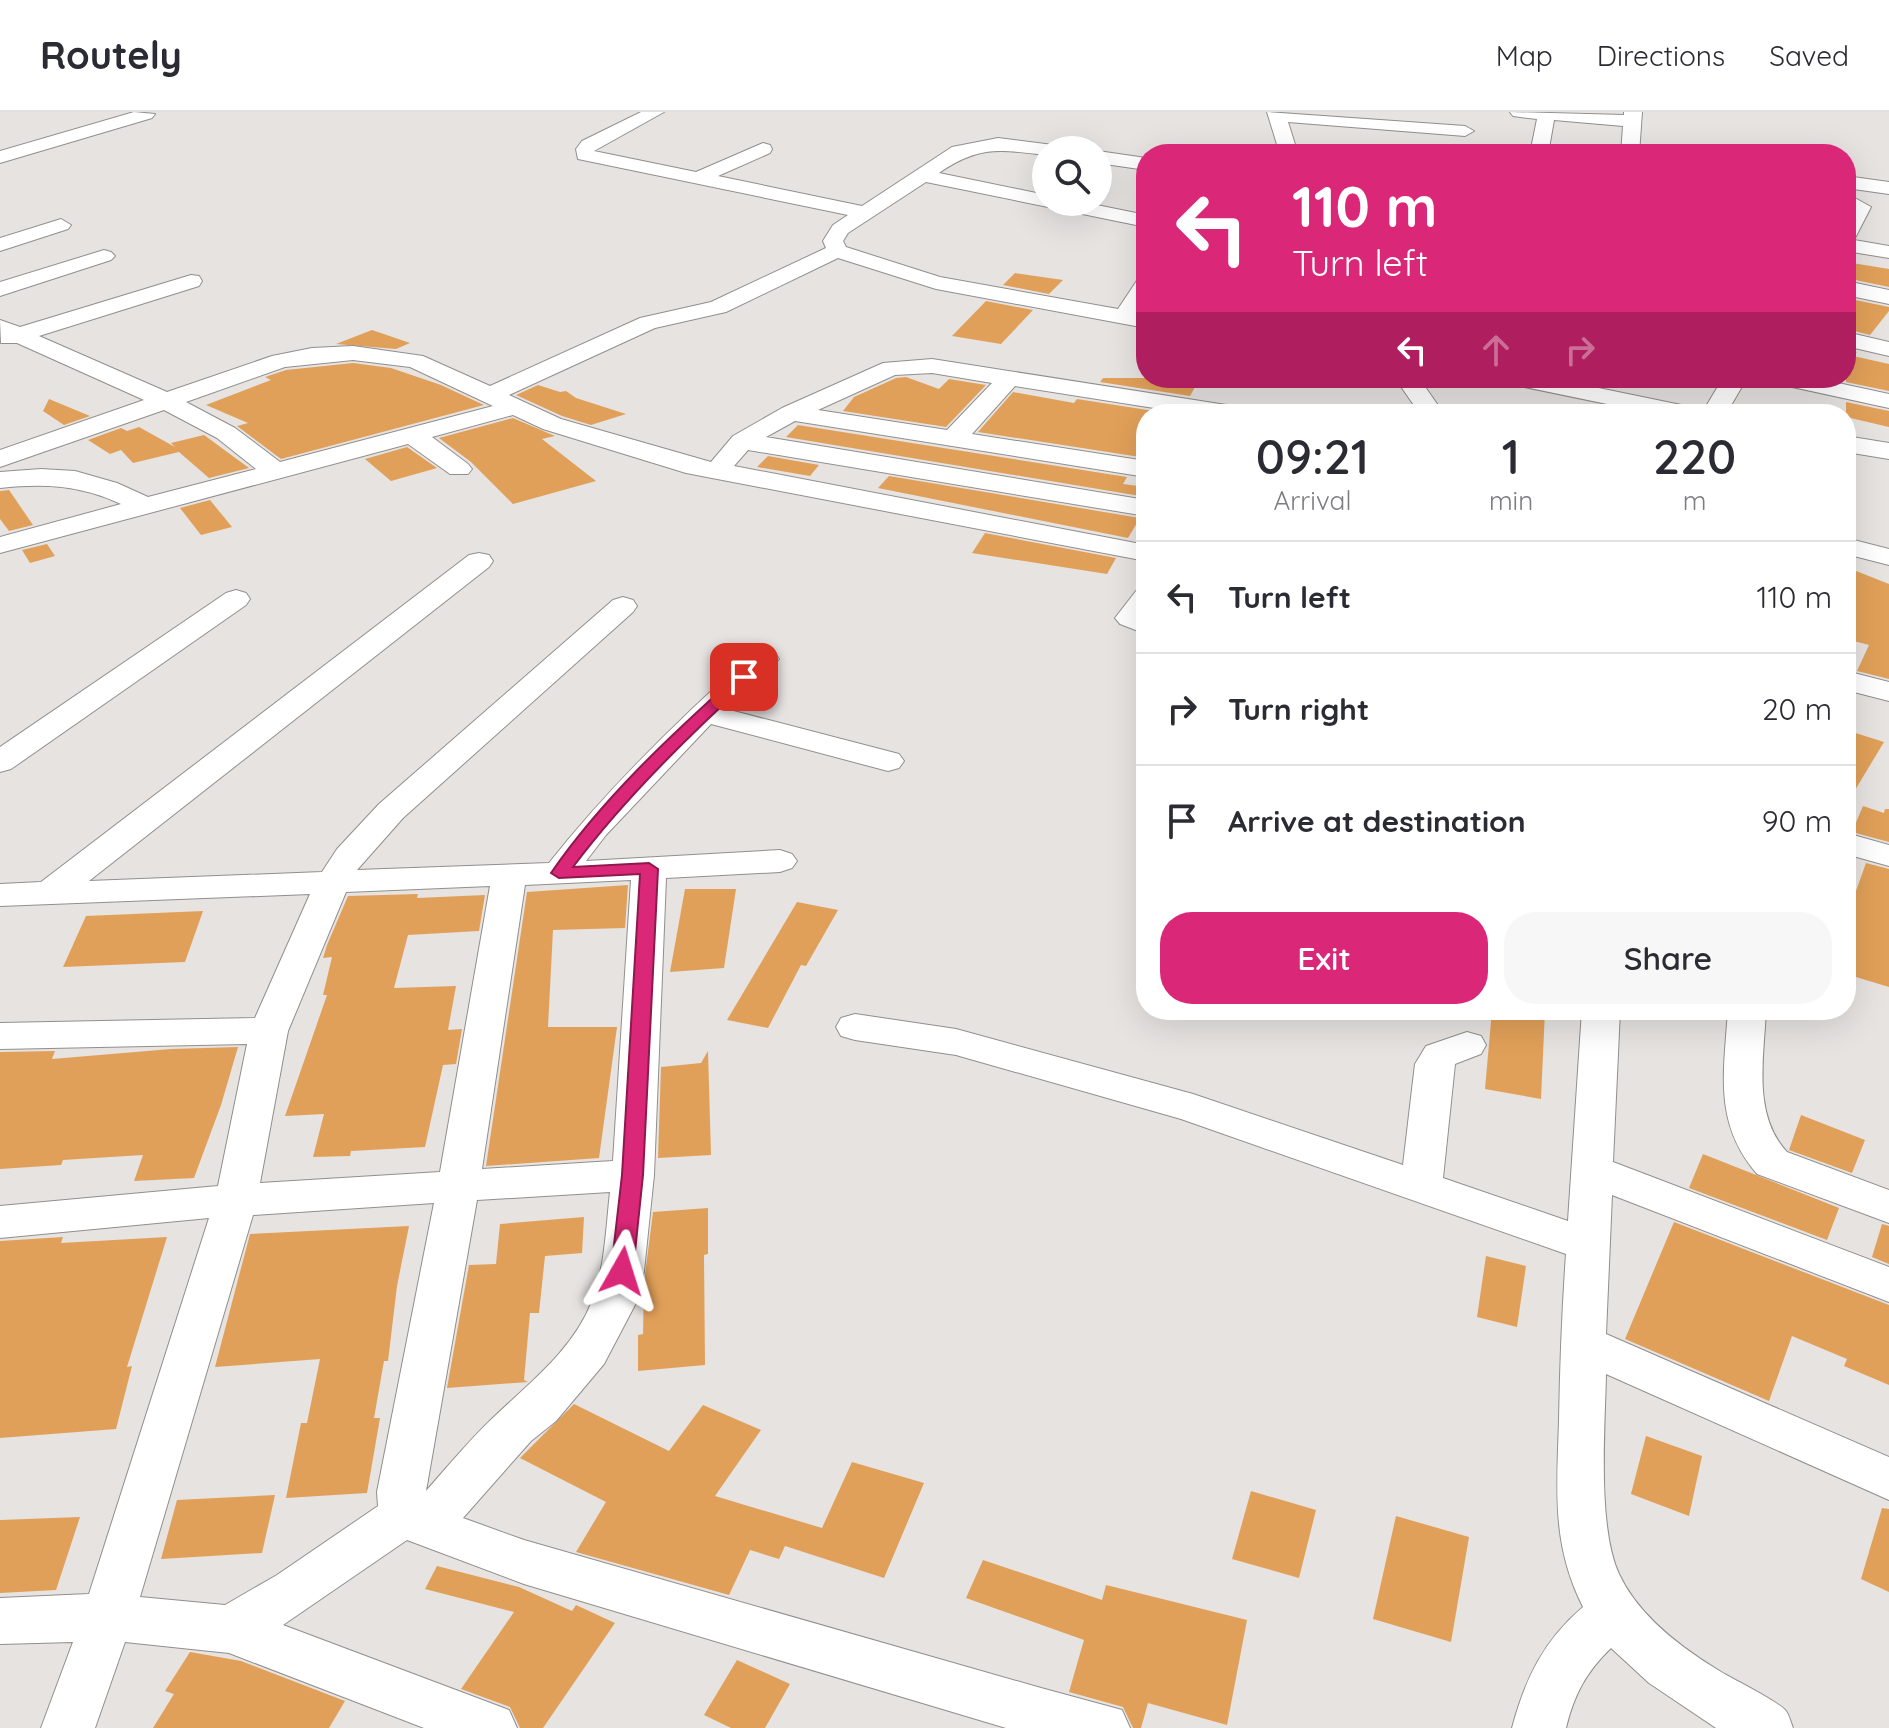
<!DOCTYPE html>
<html lang="en">
<head>
<meta charset="utf-8">
<style>
	body { margin:0; font-family:Quicksand,sans-serif; background:#f7f7f7; color:#2b2b33; height:100vh; display:flex; flex-direction:column; font-size:30px; white-space:nowrap }
	* { box-sizing:border-box; margin:0 }
	p { font-size:26px; color:#7c7c81 }
	.icon { flex:none; width:44px; height:44px; fill:none; stroke:currentColor; stroke-width:2; stroke-linecap:round; stroke-linejoin:round }
	.map { position:relative; flex:1; overflow:hidden }
	.sheet { position:absolute; left:1136px; top:292px; width:720px; height:616px; display:flex; flex-direction:column; background:#fff; border-radius:32px; box-shadow:0 8px 32px #0002 }
	.sheet>* { flex:none }
	.hud { position:absolute; left:1136px; top:32px; width:720px; height:244px; border-radius:32px; box-shadow:0 8px 32px #0002; background:#db2777; color:#fff; overflow:hidden }
	.controls { position:absolute; left:1032px; top:24px; display:grid; gap:16px }
	.controls a { display:grid; place-items:center; width:80px; height:80px; border-radius:50%; background:#fff; box-shadow:0 8px 32px #0002; font-size:40px }
	.pin { position:absolute; display:grid; place-items:center; width:68px; height:68px; color:#fff; margin:-34px; border-radius:16px; box-shadow:0 4px 12px #0006 }
	.me { position:absolute; width:88px; margin:-44px; rotate:6deg; stroke-linejoin:round; filter:drop-shadow(0 0 6px #0008) }
	.turn { display:flex; align-items:center; gap:28px; height:168px; padding:0 24px; font-size:36px }
	.turn .icon { width:104px; height:104px; stroke-width:2.5 }
	.turn b { display:block; font-size:56px; line-height:68px }
	.lanes { display:flex; align-items:center; height:76px; padding:0 24px; background:#0003; justify-content:center; gap:40px; direction:ltr }
	.lanes .off { opacity:.35 }
	.eta { display:flex; justify-content:space-evenly; align-items:center; height:136px; text-align:center }
	.eta b { font-size:48px; font-weight:600; line-height:56px }
	.action { display:flex; gap:16px; margin-top:auto; padding:16px 24px }
	.action a { flex:1; height:92px; border-radius:32px; background:#db2777; color:#fff; font-size:32px; font-weight:600; line-height:92px; text-align:center }
	.action a+a { background:#f7f7f7; color:#2b2b33 }
	ul { padding:0; list-style:none }
	li { display:flex; align-items:center; gap:24px; height:112px; padding:0 24px; border-top:2px solid #e1e1e2 }
	li div { flex:1 }
	li b { display:block; font-size:30px }
	li em { font-style:normal }
	header { display:flex; align-items:center; gap:48px; box-sizing:border-box; height:112px; padding:0 40px; background:#fff; border-bottom:2px solid #e1e1e2 }
	header strong { font-size:38px }
	nav { display:flex; gap:44px; margin-inline-start:auto; font-size:28px }
	.map>svg:first-child { display:block }
	.building { fill:#e1a059 }
	.lines { fill:none; stroke-linecap:round; stroke-linejoin:round }
	.minor-casing { stroke:#918f8d; stroke-width:2 }
	.minor { fill:#fff; fill-rule:evenodd }
	.route { fill:#db2777; stroke:#8e194d; stroke-width:2 }
</style>
</head>
<body>
<header>
<strong>Routely</strong>
<nav><a>Map</a><a>Directions</a><a>Saved</a></nav>
</header>
<div class="map">
<svg width="1889" height="1616" viewBox="0 0 1889 1616">
	<rect width="100%" height="100%" fill="#e6e3e1"/>
	<!-- building -->
	<g class="building">
		<path d="M 1846,150 L 1889,157 L 1889,175 L 1846,166 Z"/>
		<path d="M 1015,161 L 1063,168 L 1049,182 L 1003,173 Z"/>
		<path d="M 1846,186 L 1889,195 L 1889,199 L 1870,223 L 1846,217 Z"/>
		<path d="M 986,189 L 1033,198 L 1001,232 L 952,224 Z"/>
		<path d="M 372,218 L 410,231 L 396,237 L 336,232 Z"/>
		<path d="M 1846,237 L 1857,240 L 1853,244 L 1889,252 L 1889,279 L 1846,270 Z"/>
		<path d="M 353,251 L 391,256 L 441,273 L 484,293 L 281,347 L 237,314 L 248,311 L 206,293 L 271,268 L 265,265 L 286,258 Z"/>
		<path d="M 906,265 L 939,277 L 949,267 L 986,273 L 946,315 L 843,299 L 854,285 L 896,266 Z"/>
		<path d="M 1103,266 L 1200,266 L 1190,284 L 1100,270 Z"/>
		<path d="M 538,273 L 560,280 L 566,279 L 576,286 L 626,302 L 591,313 L 562,304 L 516,283 Z"/>
		<path d="M 1013,280 L 1074,291 L 1077,287 L 1173,302 L 1146,302 L 1146,335 L 1140,345 L 978,320 Z"/>
		<path d="M 49,287 L 90,304 L 64,313 L 43,299 Z"/>
		<path d="M 1846,290 L 1889,299 L 1889,315 L 1846,305 Z"/>
		<path d="M 513,306 L 555,324 L 542,327 L 596,369 L 513,392 L 471,350 L 439,326 Z"/>
		<path d="M 798,313 L 1127,365 L 1123,372 L 1146,375 L 1146,385 L 786,325 Z"/>
		<path d="M 139,315 L 175,335 L 171,331 L 204,323 L 249,356 L 209,366 L 179,340 L 133,351 L 121,338 L 110,342 L 88,328 L 121,316 L 127,319 Z"/>
		<path d="M 407,335 L 437,356 L 391,369 L 365,347 Z"/>
		<path d="M 768,344 L 819,353 L 810,364 L 757,355 Z"/>
		<path d="M 889,364 L 1140,406 L 1128,426 L 878,376 Z"/>
		<path d="M 9,378 L 33,413 L 9,419 L 0,407 L 0,379 Z"/>
		<path d="M 210,388 L 232,415 L 201,423 L 180,396 Z"/>
		<path d="M 985,421 L 1116,446 L 1107,462 L 972,441 Z"/>
		<path d="M 47,432 L 55,444 L 30,451 L 22,438 Z"/>
		<path d="M 1846,455 L 1889,472 L 1889,567 L 1857,559 L 1869,533 L 1846,527 Z"/>
		<path d="M 1846,618 L 1884,630 L 1846,693 Z"/>
		<path d="M 1863,694 L 1884,701 L 1885,697 L 1889,697 L 1889,730 L 1852,720 Z"/>
		<path d="M 1866,751 L 1889,757 L 1889,875 L 1846,862 L 1846,807 Z"/>
		<path d="M 628,773 L 625,816 L 553,818 L 548,915 L 617,915 L 599,1046 L 486,1054 L 527,780 Z"/>
		<path d="M 685,777 L 736,777 L 724,856 L 670,860 Z"/>
		<path d="M 418,782 L 417,786 L 485,783 L 479,819 L 408,823 L 394,876 L 456,874 L 448,918 L 462,917 L 456,952 L 443,953 L 425,1035 L 351,1039 L 350,1044 L 313,1045 L 324,1002 L 285,1004 L 327,883 L 323,883 L 332,845 L 323,846 L 327,833 L 348,784 Z"/>
		<path d="M 797,790 L 838,798 L 806,854 L 801,853 L 768,916 L 727,908 Z"/>
		<path d="M 203,799 L 185,850 L 63,855 L 86,804 Z"/>
		<path d="M 1492,898 L 1545,898 L 1541,987 L 1485,977 Z"/>
		<path d="M 238,935 L 221,993 L 194,1066 L 134,1069 L 143,1043 L 63,1048 L 61,1053 L 0,1057 L 0,940 L 55,939 L 52,947 L 171,937 Z"/>
		<path d="M 708,939 L 711,1043 L 658,1046 L 661,955 L 701,951 Z"/>
		<path d="M 1801,1003 L 1865,1028 L 1852,1061 L 1789,1038 Z"/>
		<path d="M 1703,1042 L 1839,1096 L 1827,1128 L 1689,1076 Z"/>
		<path d="M 708,1096 L 708,1142 L 704,1143 L 705,1253 L 638,1259 L 638,1223 L 643,1222 L 644,1171 L 653,1100 Z"/>
		<path d="M 584,1105 L 582,1141 L 545,1144 L 539,1201 L 530,1201 L 524,1268 L 528,1270 L 447,1276 L 469,1153 L 496,1152 L 500,1112 Z"/>
		<path d="M 1674,1110 L 1889,1193 L 1889,1273 L 1844,1254 L 1847,1247 L 1792,1224 L 1769,1289 L 1625,1227 Z"/>
		<path d="M 1882,1112 L 1889,1114 L 1889,1152 L 1872,1145 Z"/>
		<path d="M 409,1114 L 397,1174 L 388,1249 L 384,1249 L 374,1306 L 380,1306 L 367,1381 L 286,1386 L 301,1311 L 307,1311 L 320,1247 L 215,1255 L 250,1122 Z"/>
		<path d="M 63,1125 L 61,1131 L 167,1125 L 127,1255 L 132,1254 L 116,1317 L 0,1326 L 0,1129 Z"/>
		<path d="M 1486,1144 L 1526,1154 L 1517,1215 L 1477,1205 Z"/>
		<path d="M 574,1292 L 669,1339 L 703,1293 L 761,1318 L 715,1384 L 822,1416 L 852,1350 L 924,1371 L 884,1466 L 785,1434 L 779,1447 L 750,1438 L 729,1483 L 576,1440 L 606,1390 L 520,1346 Z"/>
		<path d="M 1646,1324 L 1702,1344 L 1689,1404 L 1631,1382 Z"/>
		<path d="M 1251,1379 L 1316,1398 L 1299,1466 L 1232,1447 Z"/>
		<path d="M 275,1383 L 262,1441 L 161,1447 L 177,1388 Z"/>
		<path d="M 1882,1396 L 1889,1397 L 1889,1480 L 1861,1467 Z"/>
		<path d="M 1396,1404 L 1469,1425 L 1451,1530 L 1373,1507 Z"/>
		<path d="M 80,1405 L 56,1478 L 0,1481 L 0,1408 Z"/>
		<path d="M 983,1448 L 1102,1488 L 1106,1473 L 1247,1508 L 1227,1613 L 1148,1591 L 1141,1616 L 1133,1616 L 1123,1595 L 1069,1580 L 1084,1528 L 966,1486 Z"/>
		<path d="M 437,1454 L 519,1475 L 572,1499 L 576,1493 L 615,1511 L 543,1616 L 520,1616 L 510,1595 L 461,1577 L 514,1500 L 425,1477 Z"/>
		<path d="M 190,1540 L 241,1549 L 345,1589 L 329,1616 L 153,1616 L 174,1582 L 165,1579 Z"/>
		<path d="M 737,1548 L 790,1572 L 765,1616 L 731,1616 L 704,1603 Z"/>
	</g>
	<g class="lines">
		<!-- minor casing -->
		<g class="minor-casing">
			<g id="minor">
				<path d="M 134,0 L 155,2 L 152,6 L 0,51 L 0,39 Z"/>
				<path d="M 641,0 L 664,0 L 594,39 L 696,60 L 763,31 L 770,33 L 772,37 L 770,41 L 718,64 L 862,94 L 952,35 L 998,26 L 1061,34 L 1063,38 L 1046,38 L 1046,43 C 999,38 980,33 939,61 L 1046,83 L 1046,90 L 1082,90 L 1146,103 L 1146,115 L 926,70 L 848,121 L 843,129 L 846,135 L 940,165 L 1118,197 L 1138,167 L 1146,165 L 1146,189 L 1138,201 L 1146,202 L 1146,216 L 936,177 L 838,146 L 726,200 L 655,216 L 509,283 L 561,307 L 711,350 L 733,324 L 782,296 L 883,251 L 932,247 L 1239,295 L 1248,297 L 1251,302 L 1192,302 L 1015,274 L 972,322 L 1146,349 L 1146,365 L 795,309 L 766,325 L 1146,388 L 1146,404 L 748,338 L 734,354 L 1146,433 L 1146,449 L 686,361 L 543,317 L 513,303 L 432,325 L 468,352 L 472,357 L 468,362 L 450,362 L 408,332 L 0,441 L 0,425 L 121,392 C 81,373 44,371 0,376 L 0,360 L 41,357 L 75,359 L 117,371 L 148,385 L 256,357 L 217,326 L 164,298 L 0,355 L 0,338 L 144,288 L 17,231 L 1,231 L 0,208 L 20,215 L 191,163 L 199,164 L 202,169 L 199,174 L 39,224 L 167,280 L 272,244 L 312,236 L 353,234 L 423,244 L 490,274 L 640,206 L 711,190 L 826,136 L 823,129 L 833,113 L 848,103 L 578,47 L 576,37 L 582,29 ZM 353,248 L 410,255 L 493,294 L 280,350 L 235,316 L 186,290 L 285,255 ZM 932,261 L 992,271 L 947,318 L 818,298 L 895,263 Z"/>
				<path d="M 1267,0 L 1465,14 L 1474,19 L 1465,24 L 1288,10 L 1298,42 L 1280,42 Z"/>
				<path d="M 1510,0 L 1624,3 L 1624,0 L 1642,0 L 1639,42 L 1621,42 L 1623,14 L 1554,8 L 1548,42 L 1530,42 L 1537,7 L 1513,4 Z"/>
				<path d="M 1098,39 L 1146,46 L 1146,58 L 1098,51 Z"/>
				<path d="M 1846,64 L 1889,70 L 1889,82 L 1846,76 Z"/>
				<path d="M 1846,81 L 1871,95 L 1854,128 L 1889,134 L 1889,146 L 1846,139 L 1846,105 L 1850,97 L 1846,95 Z"/>
				<path d="M 61,107 L 71,113 L 68,117 L 0,139 L 0,126 Z"/>
				<path d="M 104,138 L 111,140 L 115,144 L 111,148 L 0,184 L 0,170 Z"/>
				<path d="M 1846,169 L 1889,178 L 1889,192 L 1846,183 Z"/>
				<path d="M 1846,220 L 1889,230 L 1889,244 L 1846,234 Z"/>
				<path d="M 1395,266 L 1419,266 L 1444,302 L 1420,302 Z"/>
				<path d="M 1503,266 L 1550,266 L 1691,295 L 1702,301 L 1723,266 L 1747,266 L 1726,302 L 1655,302 L 1515,273 L 1507,271 Z"/>
				<path d="M 1770,266 L 1815,266 L 1889,282 L 1889,296 L 1774,271 Z"/>
				<path d="M 1846,324 L 1889,331 L 1889,347 L 1846,340 Z"/>
				<path d="M 1846,426 L 1889,437 L 1889,453 L 1846,442 Z"/>
				<path d="M 479,441 L 489,443 L 493,449 L 489,455 L 89,769 L 322,760 L 337,737 L 379,692 L 613,488 L 623,485 L 633,488 L 637,494 L 633,500 L 403,706 L 357,758 L 549,751 C 610,674 680,606 753,541 L 764,538 L 775,541 L 779,547 L 726,597 L 899,642 L 904,649 L 899,656 L 888,659 L 711,612 L 606,723 L 586,749 L 780,738 L 792,742 L 797,749 L 792,756 L 780,760 L 666,766 L 654,1063 L 644,1159 L 636,1191 L 604,1252 L 556,1309 L 531,1329 L 463,1406 L 524,1428 L 1041,1576 L 1122,1598 L 1130,1616 L 1006,1616 L 524,1472 L 407,1428 L 283,1513 L 509,1598 L 517,1616 L 424,1616 L 229,1541 L 125,1530 L 95,1616 L 41,1616 L 73,1530 L 0,1532 L 0,1486 L 89,1482 L 209,1106 L 0,1126 L 0,1094 L 218,1074 L 247,932 L 0,937 L 0,911 L 255,906 L 310,782 L 0,794 L 0,772 L 41,770 L 469,443 ZM 631,768 L 613,1049 L 482,1057 L 525,773 ZM 490,774 L 440,1060 L 260,1071 L 288,919 L 346,780 ZM 610,1080 C 606,1115 605,1156 592,1189 C 574,1236 532,1269 497,1302 C 472,1325 449,1353 426,1379 L 477,1088 ZM 434,1091 L 377,1380 L 378,1394 L 277,1463 L 225,1493 L 140,1485 L 253,1103 Z"/>
				<path d="M 1146,476 L 1146,522 L 1120,512 L 1115,506 L 1136,479 Z"/>
				<path d="M 236,478 L 246,481 L 250,487 L 246,493 L 11,657 L 0,660 L 0,635 L 226,481 Z"/>
				<path d="M 1846,559 L 1889,570 L 1889,589 L 1846,578 Z"/>
				<path d="M 1846,721 L 1889,733 L 1889,754 L 1846,742 Z"/>
				<path d="M 1582,898 L 1620,898 L 1613,1050 L 1889,1155 L 1889,1190 L 1612,1083 L 1606,1222 L 1889,1345 L 1889,1388 L 1606,1262 C 1605,1316 1597,1414 1619,1462 C 1638,1503 1680,1535 1718,1558 C 1732,1567 1778,1589 1786,1599 C 1789,1603 1791,1611 1793,1616 L 1716,1616 L 1649,1571 L 1611,1536 C 1586,1560 1574,1583 1566,1616 L 1512,1616 C 1525,1567 1544,1528 1583,1495 C 1551,1432 1557,1376 1559,1308 C 1560,1252 1562,1198 1566,1142 L 1181,1007 L 956,943 L 855,928 L 841,924 L 836,915 L 841,906 L 855,902 L 956,917 L 1193,982 L 1403,1053 L 1415,952 L 1426,934 L 1467,920 L 1481,924 L 1486,933 L 1481,942 L 1455,952 L 1443,1066 L 1568,1109 Z"/>
				<path d="M 1728,898 L 1766,898 C 1764,945 1752,1003 1787,1040 L 1889,1078 L 1889,1111 L 1757,1062 C 1713,1011 1724,960 1728,898 Z"/>
			</g>
		</g>
		<!-- minor -->
		<use href="#minor" class="minor"/>
	</g>
	<!-- route -->
	<path class="route" d="M 744,560 L 752,565 L 750,568 C 687,625 624,687 573,755 L 649,751 L 658,757 L 643,1063 L 633,1159 L 630,1165 L 622,1168 L 614,1165 L 611,1159 L 622,1063 L 640,762 L 559,766 L 551,761 C 602,687 672,622 739,562 Z"/>
</svg>
<div class="controls">
<a><svg class="icon" aria-label="search" viewBox="0 0 24 24"><circle cx="10" cy="10" r="6"/><path d="M15 15l6 6"/></svg></a>
</div>
<div class="pin" style="left:744px;top:565px;background:#d93025"><svg class="icon" aria-label="arrive" viewBox="0 0 24 24"><path d="M6 21V4h12l-3 4 3 4H6"/></svg></div>
<svg class="me" style="left:622px;top:1159px" viewBox="-20 -20 40 40"><path d="M0-17L14 15 0 8-14 15z" fill="#db2777" stroke="#fff" stroke-width="4"/></svg>
<div class="hud">
<div class="turn"><svg class="icon" aria-label="left" viewBox="0 0 24 24"><path d="M17 20v-9H6M10 6l-5 5 5 5"/></svg><div><b>110 m</b>Turn left</div></div>
<div class="lanes"><svg class="icon" aria-label="left" viewBox="0 0 24 24"><path d="M17 20v-9H6M10 6l-5 5 5 5"/></svg><svg class="icon off" aria-label="ahead" viewBox="0 0 24 24"><path d="M12 20V5M6 11l6-6 6 6"/></svg><svg class="icon off" aria-label="right" viewBox="0 0 24 24"><path d="M7 20v-9h11M14 6l5 5-5 5"/></svg></div>
</div>
<section class="sheet">
<div class="eta">
<div><b>09:21</b><p>Arrival</p></div>
<div><b>1</b><p>min</p></div>
<div><b>220</b><p>m</p></div>
</div>
<ul>
<li><svg class="icon" aria-label="left" viewBox="0 0 24 24"><path d="M17 20v-9H6M10 6l-5 5 5 5"/></svg><div><b>Turn left</b></div><em>110 m</em></li>
<li><svg class="icon" aria-label="right" viewBox="0 0 24 24"><path d="M7 20v-9h11M14 6l5 5-5 5"/></svg><div><b>Turn right</b></div><em>20 m</em></li>
<li><svg class="icon" aria-label="arrive" viewBox="0 0 24 24"><path d="M6 21V4h12l-3 4 3 4H6"/></svg><div><b>Arrive at destination</b></div><em>90 m</em></li>
</ul>
<div class="action"><a>Exit</a><a>Share</a></div>
</section>
</div>
</body>
</html>
